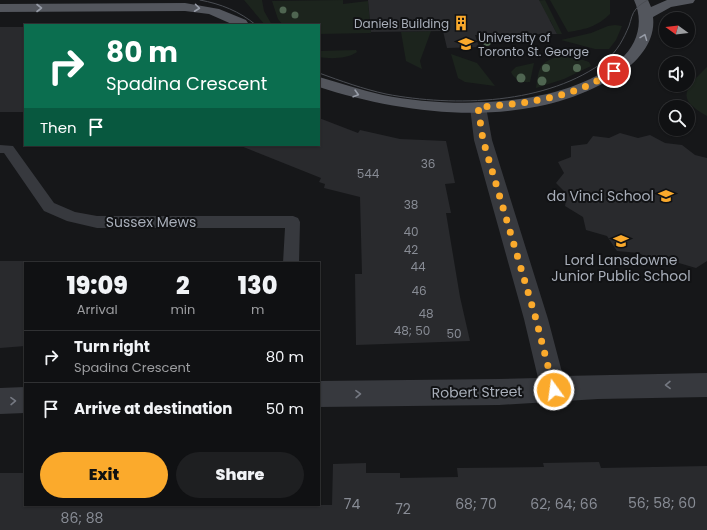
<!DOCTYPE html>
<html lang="en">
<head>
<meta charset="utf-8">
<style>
	body { margin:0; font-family:Poppins,sans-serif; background:#1e1f21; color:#f1f3f6; height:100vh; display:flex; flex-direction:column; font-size:15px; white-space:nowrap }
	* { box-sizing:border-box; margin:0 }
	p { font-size:13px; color:#9c9da0 }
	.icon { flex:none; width:22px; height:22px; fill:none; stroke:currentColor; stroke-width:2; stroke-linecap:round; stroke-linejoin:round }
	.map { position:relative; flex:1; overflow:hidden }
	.details { position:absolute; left:24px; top:262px; width:296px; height:244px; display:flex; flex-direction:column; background:#101113; border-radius:0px; box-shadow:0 1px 3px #0004,0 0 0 1px #303133 }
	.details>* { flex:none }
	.banner { position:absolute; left:24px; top:24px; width:296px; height:122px; border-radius:0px; box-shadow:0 1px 3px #0004,0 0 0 1px #303133; background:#0b6e4f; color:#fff; overflow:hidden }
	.needle { width:26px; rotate:285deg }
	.tools { position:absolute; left:659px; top:12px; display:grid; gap:8px }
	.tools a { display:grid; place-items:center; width:36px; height:36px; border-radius:50%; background:#101113; box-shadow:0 1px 3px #0004,0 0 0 1px #303133; font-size:20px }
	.pin { position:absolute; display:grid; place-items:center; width:34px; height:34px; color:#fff; margin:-17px; border:2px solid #fff; border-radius:50%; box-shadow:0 1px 4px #0007 }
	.me { position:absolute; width:44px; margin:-22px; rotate:346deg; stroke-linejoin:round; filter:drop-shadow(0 0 3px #0008) }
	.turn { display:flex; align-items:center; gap:14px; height:84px; padding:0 16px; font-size:18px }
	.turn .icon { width:52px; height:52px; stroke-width:2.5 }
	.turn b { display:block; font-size:28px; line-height:34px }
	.then { display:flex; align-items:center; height:38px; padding:0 16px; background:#0003; gap:8px; font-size:15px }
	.eta { display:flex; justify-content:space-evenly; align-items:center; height:68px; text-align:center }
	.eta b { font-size:24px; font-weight:800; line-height:28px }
	.action { display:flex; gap:8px; margin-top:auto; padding:8px 16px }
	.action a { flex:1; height:46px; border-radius:24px; background:#fbaa2c; color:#111; font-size:16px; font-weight:800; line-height:46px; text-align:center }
	.action a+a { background:#1e1f21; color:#f1f3f6 }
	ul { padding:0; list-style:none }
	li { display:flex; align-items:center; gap:12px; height:52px; padding:0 16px; border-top:1px solid #303133 }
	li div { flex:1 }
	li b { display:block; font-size:15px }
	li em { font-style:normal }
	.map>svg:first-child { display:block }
	.green { fill:#1c241d }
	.building { fill:#292a2d }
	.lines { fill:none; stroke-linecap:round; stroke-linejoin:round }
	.lane { fill:#37393e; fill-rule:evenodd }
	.street { fill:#37393e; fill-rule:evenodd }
	.primary { fill:#53565d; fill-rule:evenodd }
	.tram { stroke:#4a4d53; stroke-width:1 }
	.tree { fill:#4f6551 }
	.oneway { stroke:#979ca7 }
	.oneway2 { stroke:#757982 }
	.route { stroke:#fbaa2c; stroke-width:7; stroke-dasharray:0 12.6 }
	.labels { text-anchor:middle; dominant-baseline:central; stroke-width:4; stroke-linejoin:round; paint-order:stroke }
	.far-poi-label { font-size:12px; fill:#a8aeb9; stroke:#111214; text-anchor:end }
	.number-label { font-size:12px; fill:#888c95 }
	.poi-label { font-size:14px; fill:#a8aeb9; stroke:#111214; text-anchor:end }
	.street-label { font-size:14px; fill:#a8aeb9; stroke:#111214 }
	.near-number-label { font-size:14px; fill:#888c95 }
</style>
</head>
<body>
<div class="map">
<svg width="707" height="530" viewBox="0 0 707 530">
	<rect width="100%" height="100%" fill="#161719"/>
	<!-- green -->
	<g class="green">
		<path d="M 244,0 L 262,0 L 264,11 L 272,25 L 265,25 Z"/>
		<path d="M 343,0 L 343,4 L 368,1 L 371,33 L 319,34 L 319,25 L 283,25 L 278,19 L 272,1 Z"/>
		<path d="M 545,0 L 562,34 L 557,34 L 550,20 L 544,20 L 533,1 Z"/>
		<path d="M 550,0 L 610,0 L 610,14 C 596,27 587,29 568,32 Z"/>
		<path d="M 615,25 L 622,26 L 616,40 L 609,49 L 595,49 L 561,40 L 591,33 L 608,26 Z"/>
		<path d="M 431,31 L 420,61 L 422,69 L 406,61 L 401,32 Z"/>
		<path d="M 320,38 L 319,51 L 356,50 L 357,52 C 347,59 330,59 319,57 Z"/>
		<path d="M 451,54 L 477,63 L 495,86 L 465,82 L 458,78 Z"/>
		<path d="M 558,57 C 569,56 578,58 589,62 L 591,66 L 564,79 L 536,88 C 539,70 538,62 558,57 Z"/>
		<path d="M 534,63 L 530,82 C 522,83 514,79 511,72 L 516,67 Z"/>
		<path d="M 707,67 L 707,116 C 674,98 686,88 707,67 Z"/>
	</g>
	<!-- building -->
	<g class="building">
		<path d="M 368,0 L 539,0 L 557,34 L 475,35 L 479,47 L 447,48 L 443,31 L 371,32 Z"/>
		<rect x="0" y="27" width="25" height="85"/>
		<path d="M 319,118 L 358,133 L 360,130 L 400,139 L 446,141 L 455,183 L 445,184 L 451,213 L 446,213 L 460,297 L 470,341 L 356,345 L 355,274 L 362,274 L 360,197 L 324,188 L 325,184 L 319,182 L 321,178 L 241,146 L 319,145 Z"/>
		<path d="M 620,133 L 638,138 L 650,135 L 665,143 L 682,145 L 695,155 L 707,158 L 707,261 L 696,268 L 672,261 L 659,264 L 639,253 L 617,251 L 607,236 L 586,230 L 583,217 L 565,206 L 567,194 L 556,183 L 564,173 L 558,162 L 571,157 L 571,146 L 587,144 L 593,136 L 609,138 Z"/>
		<path d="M 0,261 L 25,261 L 25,346 L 0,348 Z"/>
		<path d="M 599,462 L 601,468 L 707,466 L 707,530 L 0,530 L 0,473 L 25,473 L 25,505 L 332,505 L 333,464 L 366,463 L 366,473 L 400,473 L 400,478 L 458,477 L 457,468 L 544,467 L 543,463 Z"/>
	</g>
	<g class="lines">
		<!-- lane -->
		<path class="lane" d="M 0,145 L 13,146 L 54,203 L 75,212 L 97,216 L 293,216 L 298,218 L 300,222 L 299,263 L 283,263 L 285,228 L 97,228 L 67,221 L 44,211 L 4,153 L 0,153 Z"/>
		<!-- street -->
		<g class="street">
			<path d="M 478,102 L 484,103 L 486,107 L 492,140 L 548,319 L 563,376 L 707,373 L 707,397 L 598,399 L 499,405 L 319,407 L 319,381 L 499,379 L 538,378 L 524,319 L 474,140 L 470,107 L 472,103 Z"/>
			<path d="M 25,387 L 25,413 L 0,414 L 0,388 Z"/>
		</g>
		<!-- primary -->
		<g class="primary">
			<path d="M 634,0 L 648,0 L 651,7 L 667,0 L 695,0 L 693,3 L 671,7 L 653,17 C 656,41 638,62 619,74 C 534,130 411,117 319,87 L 319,77 C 341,83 361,90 383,95 C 453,109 563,108 620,60 C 638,44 644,22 634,0 Z"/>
			<path d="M 0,4 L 185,3 L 219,9 L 246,20 L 248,23 L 247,25 L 234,25 L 209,14 L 185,11 L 0,12 Z"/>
		</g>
		<!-- tram -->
		<g class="tram">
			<path d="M 200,0 C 221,4 239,11 256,25"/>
			<path d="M 319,73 C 341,81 363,89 386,94 C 454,107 548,105 606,60 C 617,52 624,38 629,26 C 631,20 632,13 636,9 C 639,5 644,2 648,0"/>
		</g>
	</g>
	<!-- trees -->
	<g class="tree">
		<circle cx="283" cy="10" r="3.5"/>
		<circle cx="295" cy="15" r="3.5"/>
		<circle cx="487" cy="42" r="4"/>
		<circle cx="546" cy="68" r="4"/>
		<circle cx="577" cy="68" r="4"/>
		<circle cx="521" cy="78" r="4.5"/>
		<circle cx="542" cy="81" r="4.5"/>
	</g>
	<!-- one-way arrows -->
	<defs><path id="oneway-chevron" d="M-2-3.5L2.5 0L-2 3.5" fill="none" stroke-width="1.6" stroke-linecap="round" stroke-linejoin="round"/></defs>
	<g class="oneway">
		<use href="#oneway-chevron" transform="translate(39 8)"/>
		<use href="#oneway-chevron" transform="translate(197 8) rotate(7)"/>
		<use href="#oneway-chevron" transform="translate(644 37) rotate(-69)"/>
		<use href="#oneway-chevron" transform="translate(356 94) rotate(16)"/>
	</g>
	<g class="oneway2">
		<use href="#oneway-chevron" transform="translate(668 385) rotate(179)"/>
		<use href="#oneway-chevron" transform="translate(358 394) rotate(-1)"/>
		<use href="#oneway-chevron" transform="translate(13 401) rotate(-1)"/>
	</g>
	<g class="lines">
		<!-- route -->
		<path class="route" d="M 554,390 L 536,319 L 483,140 L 478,107 C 525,104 574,98 614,71"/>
	</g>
	<!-- icons -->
	<defs>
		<g id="building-bare" transform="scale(1.2)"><path d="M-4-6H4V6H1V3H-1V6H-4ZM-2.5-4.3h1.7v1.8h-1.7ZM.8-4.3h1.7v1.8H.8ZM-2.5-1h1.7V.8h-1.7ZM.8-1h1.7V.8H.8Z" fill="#fbaa2c" stroke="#111214" stroke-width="2.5" paint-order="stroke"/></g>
		<g id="university-bare" transform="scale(1.2)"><path d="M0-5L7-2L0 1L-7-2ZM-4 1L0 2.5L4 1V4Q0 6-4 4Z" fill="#fbaa2c" stroke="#111214" stroke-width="2.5" paint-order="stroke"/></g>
		<g id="school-bare" transform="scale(1.2)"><path d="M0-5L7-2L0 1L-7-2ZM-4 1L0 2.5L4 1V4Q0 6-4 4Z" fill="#fbaa2c" stroke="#111214" stroke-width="2.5" paint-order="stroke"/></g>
	</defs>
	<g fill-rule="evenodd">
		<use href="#building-bare" x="461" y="23"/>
		<use href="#university-bare" x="466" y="44"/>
		<use href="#school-bare" x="666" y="196"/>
		<use href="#school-bare" x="621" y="241"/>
	</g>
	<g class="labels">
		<!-- far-poi labels -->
		<g class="far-poi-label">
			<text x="449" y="23">Daniels Building</text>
			<text x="478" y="37" text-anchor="start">University of<tspan x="478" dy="14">Toronto St. George</tspan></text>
		</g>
		<!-- number labels -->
		<g class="number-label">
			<text x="428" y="163">36</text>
			<text x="368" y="173">544</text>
			<text x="411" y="204">38</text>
			<text x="411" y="231">40</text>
			<text x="411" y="249">42</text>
			<text x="418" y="266">44</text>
			<text x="419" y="290">46</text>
			<text x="426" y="313">48</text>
			<text x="412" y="330">48; 50</text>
			<text x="454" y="333">50</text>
		</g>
		<!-- poi labels -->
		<g class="poi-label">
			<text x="654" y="196">da Vinci School</text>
			<text x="621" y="260" text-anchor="middle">Lord Lansdowne<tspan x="621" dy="16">Junior Public School</tspan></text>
		</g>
		<!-- street labels -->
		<g class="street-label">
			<text x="151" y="222">Sussex Mews</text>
			<text transform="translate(477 392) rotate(-1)">Robert Street</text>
		</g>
		<!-- near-number labels -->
		<g class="near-number-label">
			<text x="662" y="503">56; 58; 60</text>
			<text x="352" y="504">74</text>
			<text x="476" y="504">68; 70</text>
			<text x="564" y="504">62; 64; 66</text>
			<text x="403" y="509">72</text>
			<text x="82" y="518">86; 88</text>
		</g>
	</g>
</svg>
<div class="tools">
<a><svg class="needle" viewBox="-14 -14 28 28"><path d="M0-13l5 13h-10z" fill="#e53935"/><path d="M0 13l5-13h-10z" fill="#9c9da0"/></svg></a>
<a><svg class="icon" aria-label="sound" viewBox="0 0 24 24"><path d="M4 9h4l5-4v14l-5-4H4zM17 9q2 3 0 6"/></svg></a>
<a><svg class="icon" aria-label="search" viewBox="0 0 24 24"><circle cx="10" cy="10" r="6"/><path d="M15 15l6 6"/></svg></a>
</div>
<div class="pin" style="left:614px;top:71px;background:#d93025"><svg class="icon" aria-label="arrive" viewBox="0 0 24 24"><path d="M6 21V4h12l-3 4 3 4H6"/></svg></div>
<svg class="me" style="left:554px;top:390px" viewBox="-20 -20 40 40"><circle r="17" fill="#fbaa2c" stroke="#fff" stroke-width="3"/><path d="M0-11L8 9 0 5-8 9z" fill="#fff"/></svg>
<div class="banner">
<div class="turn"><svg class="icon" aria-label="right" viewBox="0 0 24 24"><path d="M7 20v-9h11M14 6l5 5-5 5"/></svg><div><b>80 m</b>Spadina Crescent</div></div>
<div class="then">Then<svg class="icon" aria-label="arrive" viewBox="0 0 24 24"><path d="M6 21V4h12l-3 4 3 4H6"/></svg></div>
</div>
<section class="details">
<div class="eta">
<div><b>19:09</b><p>Arrival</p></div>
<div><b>2</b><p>min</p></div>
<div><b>130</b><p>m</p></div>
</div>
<ul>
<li><svg class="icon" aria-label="right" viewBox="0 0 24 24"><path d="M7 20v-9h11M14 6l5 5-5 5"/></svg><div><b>Turn right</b><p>Spadina Crescent</p></div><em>80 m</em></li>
<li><svg class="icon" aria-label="arrive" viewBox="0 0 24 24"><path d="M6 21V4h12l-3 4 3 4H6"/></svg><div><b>Arrive at destination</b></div><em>50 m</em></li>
</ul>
<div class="action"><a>Exit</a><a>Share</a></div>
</section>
</div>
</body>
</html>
